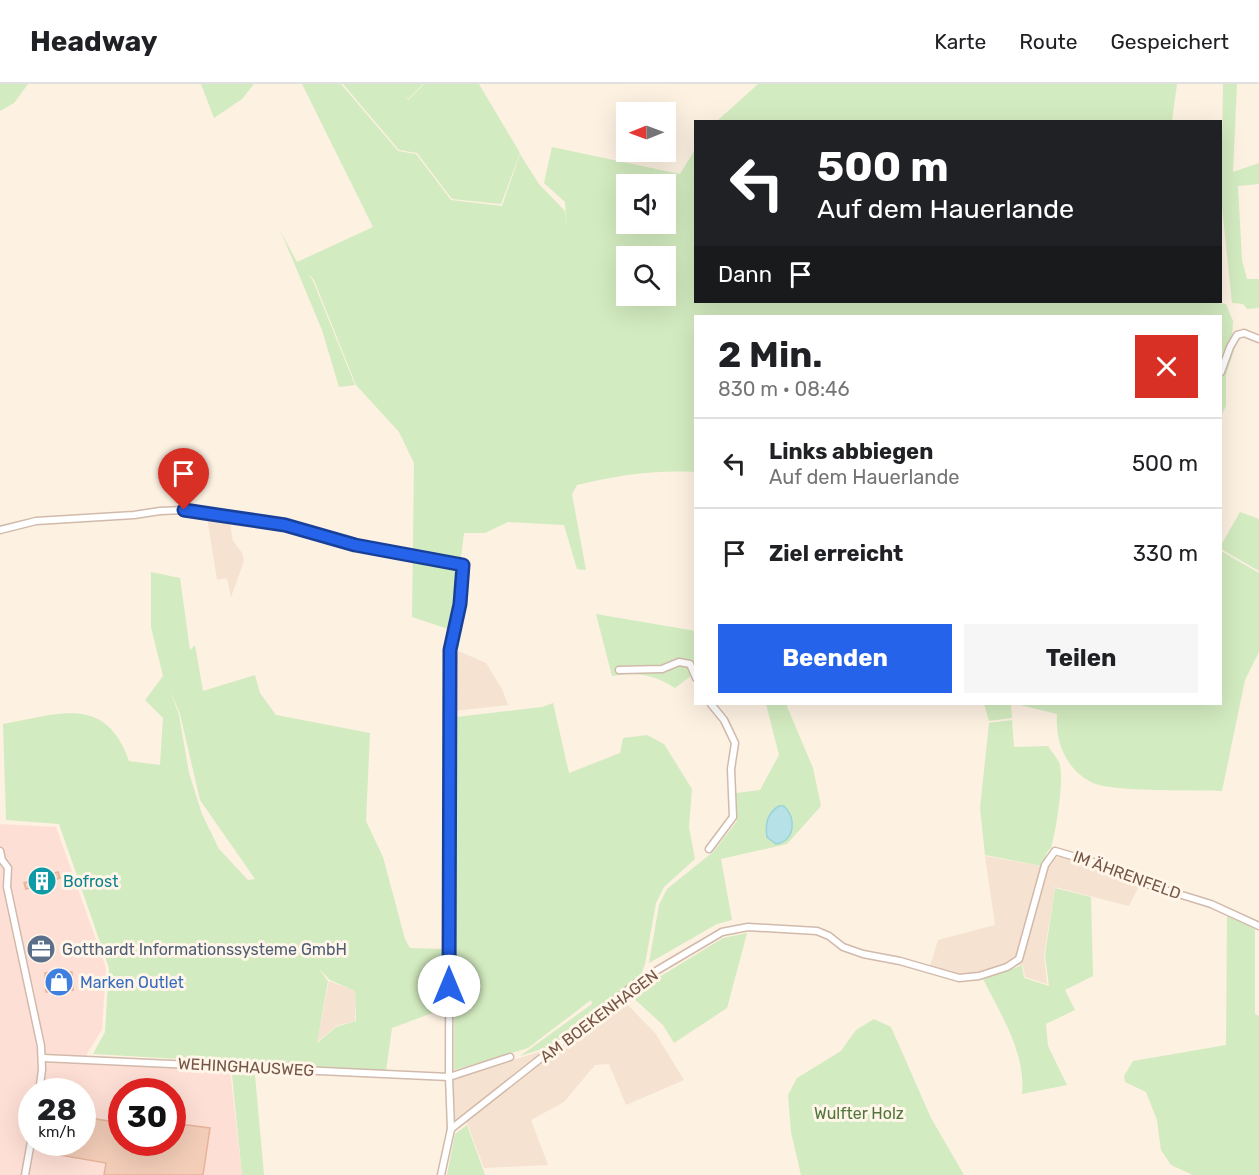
<!DOCTYPE html>
<html lang="de">
<head>
<meta charset="utf-8">
<style>
	body { margin:0; font-family:Rubik,sans-serif; background:#f6f6f6; color:#202124; height:100vh; display:flex; flex-direction:column; font-size:22px; white-space:nowrap }
	* { box-sizing:border-box; margin:0 }
	p { font-size:20px; color:#757577 }
	.icon { flex:none; width:33px; height:33px; fill:none; stroke:currentColor; stroke-width:2; stroke-linecap:round; stroke-linejoin:round }
	.map { position:relative; flex:1; overflow:hidden }
	.side { position:absolute; left:694px; top:231px; width:528px; height:390px; display:flex; flex-direction:column; background:#fff; border-radius:0px; box-shadow:0 6px 24px #0002 }
	.side>* { flex:none }
	.hud { position:absolute; left:694px; top:36px; width:528px; height:183px; border-radius:0px; box-shadow:0 6px 24px #0002; background:#202124; color:#fff; overflow:hidden }
	.needle { width:39px; rotate:269deg }
	.controls { position:absolute; left:616px; top:18px; display:grid; gap:12px }
	.controls a { display:grid; place-items:center; width:60px; height:60px; border-radius:0px; background:#fff; box-shadow:0 6px 24px #0002; font-size:30px }
	.speed { position:absolute; left:18px; top:994px; display:flex; gap:12px; font-size:30px; font-weight:700; text-align:center }
	.speed>* { display:grid; place-content:center; width:78px; height:78px; border-radius:50%; background:#fff; box-shadow:0 6px 24px #0002; line-height:1 }
	.speed small { font-size:15px; font-weight:400 }
	.speed .limit { border:9px solid #d22; background:#fff; color:#111 }
	.pin { position:absolute; display:grid; place-items:center; width:51px; height:51px; color:#fff; margin:-62px -26px; border-radius:50% 50% 50% 0; rotate:-45deg; box-shadow:0 0 6px #0007 }
	.pin .icon { rotate:45deg }
	.me { position:absolute; width:66px; margin:-33px; rotate:0deg; stroke-linejoin:round; filter:drop-shadow(0 0 4px #0008) }
	.turn { display:flex; align-items:center; gap:21px; height:126px; padding:0 24px; font-size:27px }
	.turn .icon { width:78px; height:78px; stroke-width:2.5 }
	.turn b { display:block; font-size:42px; line-height:51px }
	.then { display:flex; align-items:center; height:57px; padding:0 24px; background:#0003; gap:12px; font-size:22px }
	.round { display:grid; place-items:center; flex:none; width:63px; height:63px; border-radius:0px; background:#f6f6f6 }
	.head { display:flex; align-items:center; justify-content:space-between; height:102px; padding:0 24px }
	h1 { font-size:36px; font-weight:700; line-height:45px }
	.button { display:flex; gap:12px; margin-top:auto; padding:12px 24px }
	.button a { flex:1; height:69px; border-radius:0px; background:#2563eb; color:#fff; font-size:24px; font-weight:700; line-height:69px; text-align:center }
	.button a+a { background:#f6f6f6; color:#202124 }
	ul { padding:0; list-style:none }
	li { display:flex; align-items:center; gap:18px; height:90px; padding:0 24px; border-top:2px solid #e0e0e0 }
	li div { flex:1 }
	li b { display:block; font-size:22px }
	li em { font-style:normal }
	header { display:flex; align-items:center; gap:36px; box-sizing:border-box; height:84px; padding:0 30px; background:#fff; border-bottom:2px solid #e0e0e0 }
	header strong { font-size:28px }
	nav { display:flex; gap:33px; margin-inline-start:auto; font-size:21px }
	.map>svg:first-child { display:block }
	.residential { fill:#f5e2d0 }
	.commercial { fill:#fedfd5; fill-rule:evenodd }
	.green { fill:#d3ebc0; fill-rule:evenodd }
	.water { fill:#b6e2e7; stroke:#9cd3d9; stroke-width:1.5 }
	.building { fill:#f3cdb8; stroke:#e7b298; stroke-width:1.5 }
	.lines { fill:none; stroke-linecap:round; stroke-linejoin:round }
	.minor-casing { stroke:#d1baab; stroke-width:9 }
	.minor { stroke:#fff; stroke-width:6 }
	.route-casing { stroke:#184099; stroke-width:15 }
	.route { stroke:#2563eb; stroke-width:10 }
	.labels { text-anchor:middle; dominant-baseline:central; stroke-width:6; stroke-linejoin:round; paint-order:stroke }
	.street-label { font-size:16px; fill:#755647; stroke:#fff5e9 }
	.culture-label { font-size:16px; fill:#0d838f; stroke:#fff5e9; text-anchor:start }
	.service-label { font-size:16px; fill:#4e5e75; stroke:#fff5e9; text-anchor:start }
	.shop-label { font-size:16px; fill:#366cbe; stroke:#fff5e9; text-anchor:start }
	.park-label { font-size:16px; fill:#50763c; stroke:#fff5e9 }
</style>
</head>
<body>
<header>
<strong>Headway</strong>
<nav><a>Karte</a><a>Route</a><a>Gespeichert</a></nav>
</header>
<div class="map">
<svg width="1259" height="1091" viewBox="0 0 1259 1091">
	<rect width="100%" height="100%" fill="#fdf1e2"/>
	<!-- residential -->
	<g class="residential">
		<path d="M 207,433 L 229,435 L 233,457 L 242,469 L 244,477 L 231,513 L 227,494 L 217,496 Z"/>
		<path d="M 454,565 L 486,579 L 502,605 L 508,621 L 454,627 Z"/>
		<path d="M 985,772 L 1047,783 L 1052,775 L 1060,772 L 1118,789 L 1140,800 L 1129,822 L 1055,803 L 1044,871 L 1047,900 L 1025,893 L 1023,881 L 1006,881 L 979,889 L 960,891 L 930,882 L 938,856 L 995,841 Z"/>
		<path d="M 329,897 L 355,907 L 355,937 L 336,942 L 317,958 Z"/>
		<path d="M 622,915 L 655,949 L 684,996 L 626,1021 L 609,980 L 595,981 L 564,1018 L 531,1036 L 548,1081 L 484,1084 L 464,1031 L 455,1037 L 453,995 L 567,959 Z"/>
	</g>
	<!-- commercial -->
	<path class="commercial" d="M 0,740 L 56,743 L 106,884 L 102,945 L 82,978 L 230,986 L 242,1091 L 0,1091 ZM 32,1008 L 82,1008 L 82,1059 L 32,1059 ZM 122,1008 L 172,1008 L 172,1059 L 122,1059 Z"/>
	<!-- green -->
	<g class="green">
		<path d="M 0,0 L 28,0 L 14,19 L 0,27 Z"/>
		<path d="M 201,0 L 254,0 L 242,15 L 214,34 Z"/>
		<path d="M 302,0 L 341,0 L 398,67 L 416,70 L 451,116 L 502,122 L 520,70 L 539,100 L 565,127 L 567,147 L 565,118 L 544,99 L 552,63 L 680,90 L 696,64 L 696,218 L 1210,218 L 1226,220 L 1233,237 L 1232,254 L 1237,257 L 1226,291 L 1226,322 L 1221,332 L 1221,232 L 696,232 L 696,388 C 652,386 620,391 577,401 L 572,410 L 586,486 L 577,485 L 564,441 L 508,438 L 485,449 L 464,449 L 456,516 L 448,545 L 412,533 L 414,379 L 399,348 L 356,301 L 314,196 L 309,190 L 313,197 L 355,301 L 339,303 L 322,246 L 281,148 L 297,178 L 373,143 ZM 627,100 L 666,100 L 666,140 L 627,140 ZM 627,172 L 666,172 L 666,212 L 627,212 Z"/>
		<path d="M 343,0 L 423,0 L 408,15 L 404,11 L 408,16 L 424,0 L 479,0 L 520,69 L 501,120 L 452,115 L 417,69 L 399,66 Z"/>
		<path d="M 758,0 L 1177,0 L 1172,37 L 717,37 Z"/>
		<path d="M 1223,0 L 1237,0 L 1233,88 L 1259,79 L 1259,100 L 1238,102 L 1242,176 L 1247,195 L 1259,195 L 1259,224 L 1247,225 L 1243,220 L 1232,219 L 1221,114 Z"/>
		<path d="M 1240,428 L 1259,435 L 1259,487 L 1221,465 L 1221,461 Z"/>
		<path d="M 1221,467 L 1259,489 L 1259,568 L 1245,596 L 1222,707 C 1195,706 1113,708 1093,699 C 1066,686 1055,658 1057,630 L 1016,620 L 1221,620 Z"/>
		<path d="M 151,488 L 180,494 L 190,566 L 195,561 L 203,607 L 255,591 L 260,609 L 276,631 L 370,649 L 366,737 L 383,773 L 405,855 L 410,864 L 442,865 L 443,925 L 392,944 L 386,987 L 93,970 L 105,948 L 109,884 L 59,740 L 6,736 L 3,640 C 58,631 105,609 129,677 L 160,681 L 163,634 L 145,616 L 163,592 L 151,543 ZM 170,606 L 180,630 L 200,716 L 255,795 L 248,796 L 219,765 L 202,730 L 189,689 L 179,631 ZM 318,884 L 330,896 L 355,907 L 356,937 L 336,943 L 317,959 L 328,897 Z"/>
		<path d="M 596,530 L 696,547 L 696,588 L 675,604 C 654,590 636,588 612,592 Z"/>
		<path d="M 553,619 L 569,689 L 620,669 L 623,654 L 647,651 L 664,660 L 692,705 L 689,743 L 695,775 L 664,803 L 656,819 L 645,880 L 639,896 L 557,960 L 520,972 L 592,920 L 591,916 L 528,964 L 454,986 L 456,633 L 542,623 Z"/>
		<path d="M 766,620 L 786,620 L 813,684 L 821,722 L 787,760 L 721,775 L 732,836 L 717,840 L 649,879 L 659,821 L 667,805 L 713,768 L 737,737 L 736,709 L 760,706 L 779,671 Z"/>
		<path d="M 984,620 L 1011,620 L 1012,634 L 989,637 Z"/>
		<path d="M 1012,636 L 1014,663 L 1048,662 C 1051,667 1056,673 1059,678 C 1065,693 1056,747 1051,764 L 1047,768 L 1042,782 L 985,771 L 980,724 L 989,639 Z"/>
		<path d="M 1055,804 L 1091,813 L 1093,892 L 1065,906 L 1075,926 L 1046,940 L 1048,962 L 1067,1001 L 1022,1010 C 1026,969 1001,931 983,895 L 1022,881 L 1024,894 L 1049,902 L 1045,871 Z"/>
		<path d="M 1227,832 L 1255,845 L 1255,930 L 1259,932 L 1259,1091 L 1193,1091 L 1171,1081 L 1161,1066 L 1157,1036 L 1146,1008 L 1125,998 L 1124,992 L 1133,977 L 1226,961 Z"/>
		<path d="M 747,849 L 727,924 L 674,959 L 663,941 L 630,911 L 723,854 Z"/>
		<path d="M 874,935 L 891,943 L 931,1034 L 964,1091 L 801,1091 L 791,1048 L 788,1011 L 797,994 L 841,967 L 856,946 Z"/>
		<path d="M 232,991 L 255,991 L 264,1091 L 242,1091 Z"/>
		<path d="M 467,1041 L 485,1091 L 447,1091 L 455,1050 Z"/>
	</g>
	<!-- water -->
	<path class="water" d="M 779,722 L 784,722 C 797,734 795,757 776,760 L 767,753 C 765,741 767,729 779,722 Z"/>
	<!-- building -->
	<g class="building">
		<path d="M 58,788 L 60,794 L 26,805 L 24,799 Z"/>
		<path d="M 72,888 L 73,906 L 46,908 L 45,889 Z"/>
		<path d="M 82,1033 L 122,1039 L 122,1059 L 172,1059 L 172,1039 L 210,1044 L 203,1091 L 104,1091 L 106,1079 L 48,1069 L 49,1059 L 82,1059 Z"/>
	</g>
	<g class="lines">
		<!-- minor casing -->
		<g class="minor-casing">
			<g id="minor">
				<path d="M 1221,288 L 1230,263 L 1237,251 L 1244,249 L 1259,255"/>
				<path d="M 0,446 L 36,437 L 134,431 L 160,427 L 185,426 L 285,441 L 355,461 L 463,481 L 460,521 L 450,566 L 449,993 L 451,1045 L 441,1091"/>
				<path d="M 619,586 L 662,585 L 679,578 L 690,580 L 696,594"/>
				<path d="M 709,765 L 733,733 L 731,685 L 735,659 L 724,636 L 711,620"/>
				<path d="M 0,767 L 2,776 L 8,784 L 7,803 L 41,962 L 42,986 L 39,1008"/>
				<path d="M 43,974 L 449,993 L 510,973"/>
				<path d="M 451,1045 L 639,897 L 722,848 L 748,843 L 817,847 L 829,852 L 843,863 L 863,870 L 900,877 L 959,894 L 979,892 L 1007,883 L 1019,875 L 1045,781 L 1055,767 L 1117,785 L 1146,800 L 1211,820 L 1259,842"/>
				<path d="M 25,1091 L 32,1052"/>
			</g>
		</g>
		<!-- minor -->
		<use href="#minor" class="minor"/>
	</g>
	<g class="lines">
		<!-- route casing -->
		<g class="route-casing">
			<path id="route" d="M 184,426 L 285,441 L 355,461 L 463,481 L 460,520 L 450,566 L 449,902"/>
		</g>
		<!-- route -->
		<use href="#route" class="route"/>
	</g>
	<!-- icons -->
	<defs>
		<g id="building-disc" transform="scale(1.5)"><circle r="9.5" fill="#0f9aa8" stroke="#fff5e9"/><path d="M-4-6H4V6H1V3H-1V6H-4ZM-2.5-4.3h1.7v1.8h-1.7ZM.8-4.3h1.7v1.8H.8ZM-2.5-1h1.7V.8h-1.7ZM.8-1h1.7V.8H.8Z" fill="#fff"/></g>
		<g id="office-disc" transform="scale(1.5)"><circle r="9.5" fill="#5c6f8a" stroke="#fff5e9"/><path d="M-6-3h4V-5.5h4V-3h4V5H-6ZM-1-4.5V-3h2v-1.5ZM-6 0V1H6V0Z" fill="#fff"/></g>
		<g id="shop-disc" transform="scale(1.5)"><circle r="9.5" fill="#3f7fe0" stroke="#fff5e9"/><path d="M-5-2.5h2.3a2.7 3.5 0 0 1 5.4 0H5L5.5 6h-11ZM-1.5-2.5h3a1.5 2.3 0 0 0-3 0Z" fill="#fff"/></g>
	</defs>
	<g fill-rule="evenodd">
		<use href="#building-disc" x="42" y="797"/>
		<use href="#office-disc" x="41" y="865"/>
		<use href="#shop-disc" x="59" y="898"/>
	</g>
	<g class="labels">
		<!-- street labels -->
		<g class="street-label">
			<text transform="translate(1127 791) rotate(20)">IM ÄHRENFELD</text>
			<text transform="translate(599 932) rotate(-37)">AM BOEKENHAGEN</text>
			<text transform="translate(246 983) rotate(3)">WEHINGHAUSWEG</text>
		</g>
		<!-- culture labels -->
		<g class="culture-label">
			<text x="63" y="797">Bofrost</text>
		</g>
		<!-- service labels -->
		<g class="service-label">
			<text x="62" y="865">Gotthardt Informationssysteme GmbH</text>
		</g>
		<!-- shop labels -->
		<g class="shop-label">
			<text x="80" y="898">Marken Outlet</text>
		</g>
		<!-- park labels -->
		<g class="park-label">
			<text x="859" y="1029">Wulfter Holz</text>
		</g>
	</g>
</svg>
<div class="controls">
<a><svg class="needle" viewBox="-14 -14 28 28"><path d="M0-13l5 13h-10z" fill="#e53935"/><path d="M0 13l5-13h-10z" fill="#757577"/></svg></a>
<a><svg class="icon" aria-label="sound" viewBox="0 0 24 24"><path d="M4 9h4l5-4v14l-5-4H4zM17 9q2 3 0 6"/></svg></a>
<a><svg class="icon" aria-label="search" viewBox="0 0 24 24"><circle cx="10" cy="10" r="6"/><path d="M15 15l6 6"/></svg></a>
</div>
<div class="speed"><div>28<small>km/h</small></div><div class="limit">30</div></div>
<div class="pin" style="left:184px;top:426px;background:#d93025"><svg class="icon" aria-label="arrive" viewBox="0 0 24 24"><path d="M6 21V4h12l-3 4 3 4H6"/></svg></div>
<svg class="me" style="left:449px;top:902px" viewBox="-20 -20 40 40"><circle r="19" fill="#fff"/><path d="M0-13L10 11 0 6-10 11z" fill="#2563eb"/></svg>
<div class="hud">
<div class="turn"><svg class="icon" aria-label="left" viewBox="0 0 24 24"><path d="M17 20v-9H6M10 6l-5 5 5 5"/></svg><div><b>500 m</b>Auf dem Hauerlande</div></div>
<div class="then">Dann<svg class="icon" aria-label="arrive" viewBox="0 0 24 24"><path d="M6 21V4h12l-3 4 3 4H6"/></svg></div>
</div>
<section class="side">
<div class="head"><div><h1>2 Min.</h1><p>830 m · 08:46</p></div><a class="round" style="background:#d93025;color:#fff"><svg class="icon" aria-label="close" viewBox="0 0 24 24"><path d="M6 6l12 12M18 6L6 18"/></svg></a></div>
<ul>
<li><svg class="icon" aria-label="left" viewBox="0 0 24 24"><path d="M17 20v-9H6M10 6l-5 5 5 5"/></svg><div><b>Links abbiegen</b><p>Auf dem Hauerlande</p></div><em>500 m</em></li>
<li><svg class="icon" aria-label="arrive" viewBox="0 0 24 24"><path d="M6 21V4h12l-3 4 3 4H6"/></svg><div><b>Ziel erreicht</b></div><em>330 m</em></li>
</ul>
<div class="button"><a>Beenden</a><a>Teilen</a></div>
</section>
</div>
</body>
</html>
